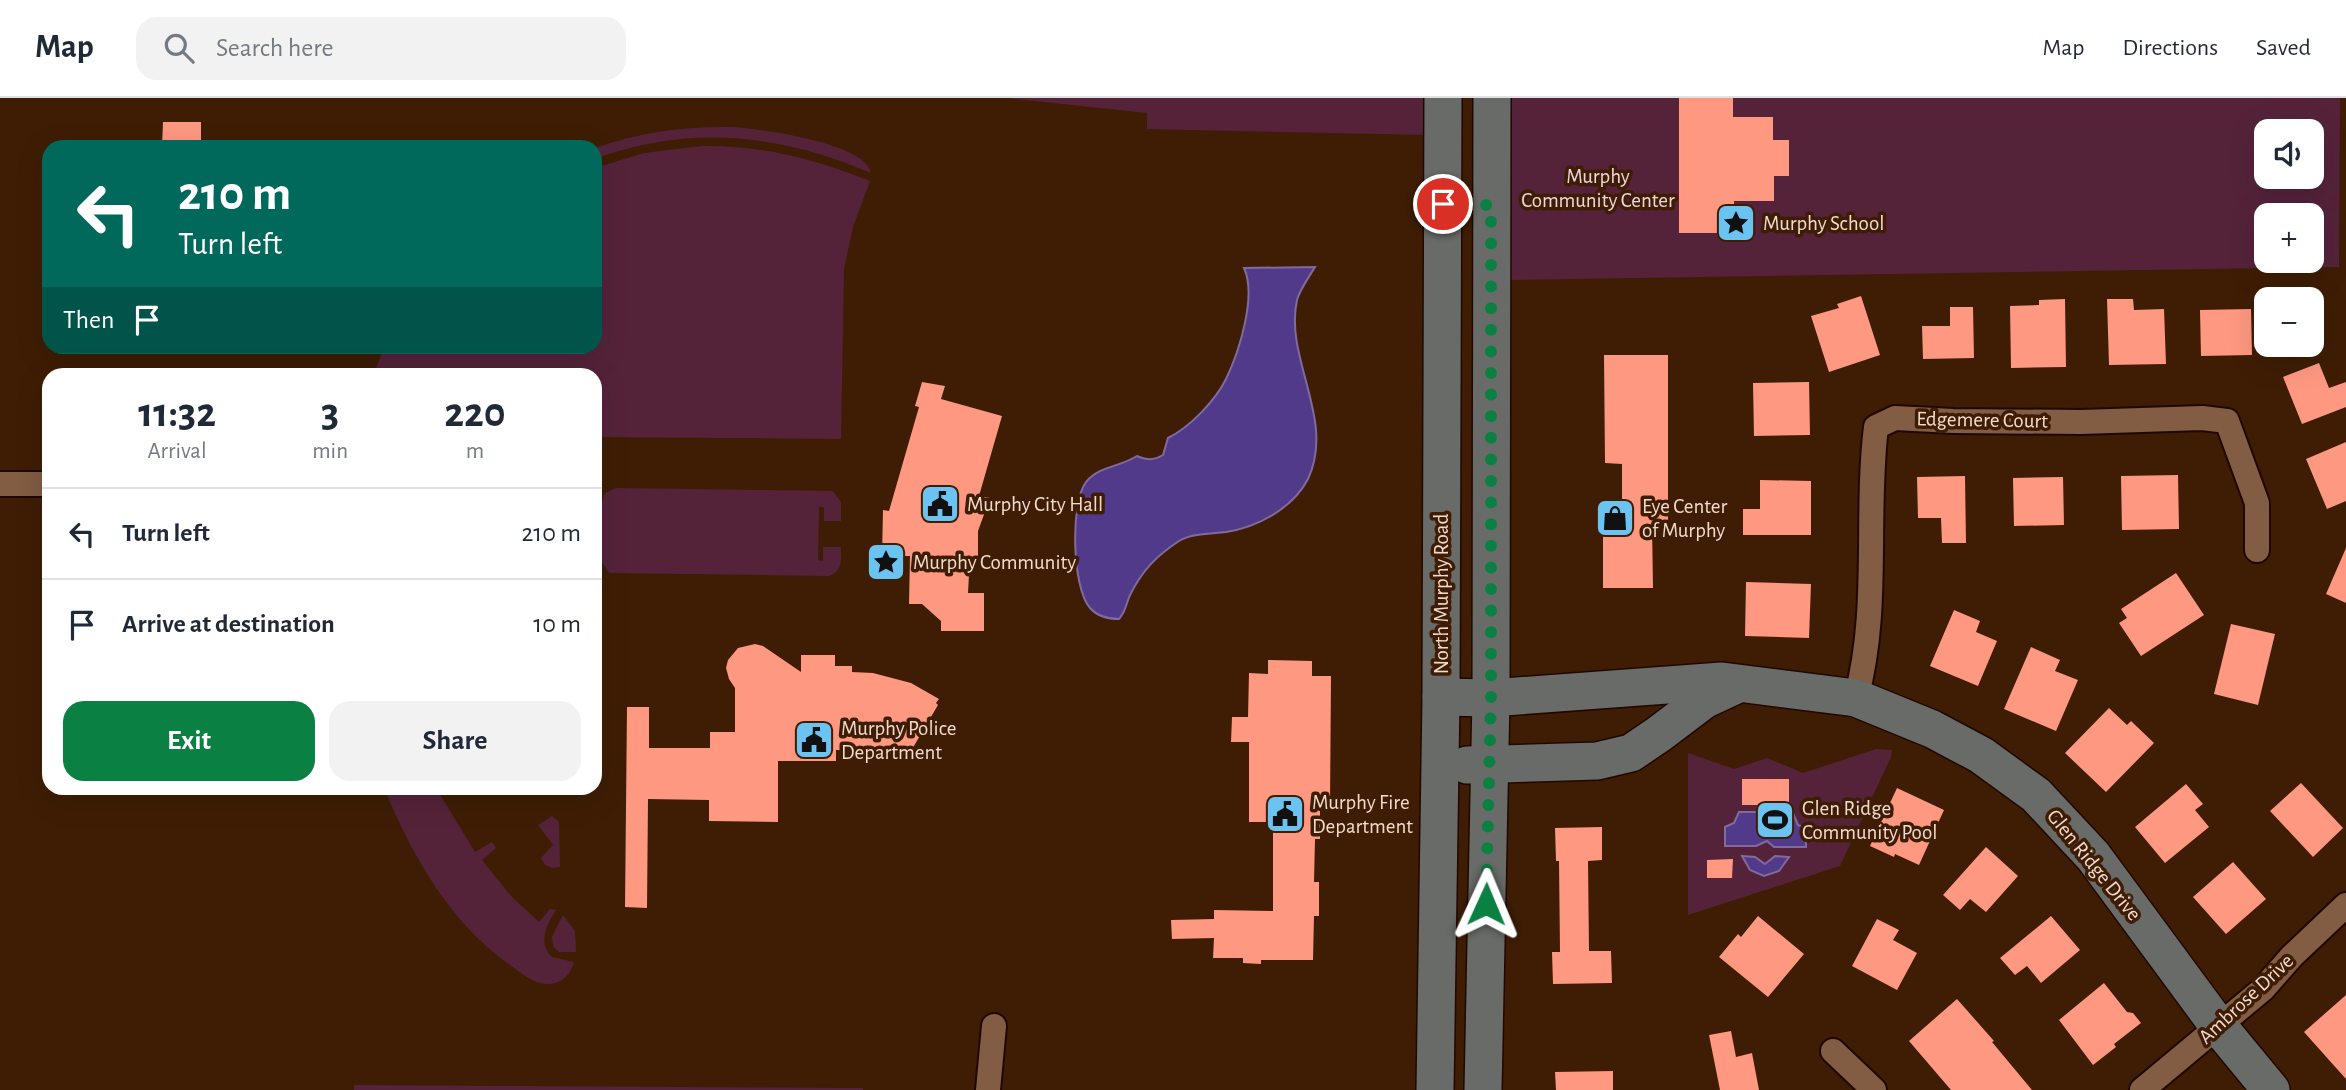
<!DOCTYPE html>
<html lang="en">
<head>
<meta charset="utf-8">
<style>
	body { margin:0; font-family:"Alegreya Sans",sans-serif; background:#f2f2f3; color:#1f2937; height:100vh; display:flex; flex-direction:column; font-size:26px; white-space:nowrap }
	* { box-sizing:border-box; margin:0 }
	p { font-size:23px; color:#747a83 }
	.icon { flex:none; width:38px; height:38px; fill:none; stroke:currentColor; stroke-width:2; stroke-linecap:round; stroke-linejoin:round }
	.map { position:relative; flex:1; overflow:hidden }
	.panel { position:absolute; left:42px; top:270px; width:560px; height:427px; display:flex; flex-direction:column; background:#fff; border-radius:21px; box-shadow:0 7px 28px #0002 }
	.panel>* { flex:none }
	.hud { position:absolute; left:42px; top:42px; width:560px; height:214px; border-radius:21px; box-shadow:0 7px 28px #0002; background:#00695c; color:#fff; overflow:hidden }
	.tools { position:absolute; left:2254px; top:21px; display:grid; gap:14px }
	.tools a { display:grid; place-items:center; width:70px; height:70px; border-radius:14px; background:#fff; box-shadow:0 7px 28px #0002; font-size:35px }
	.pin { position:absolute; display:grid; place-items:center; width:60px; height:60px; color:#fff; margin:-30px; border:4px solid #fff; border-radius:50%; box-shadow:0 2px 7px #0007 }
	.me { position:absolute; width:77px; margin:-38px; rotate:1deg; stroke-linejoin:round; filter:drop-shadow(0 0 5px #0008) }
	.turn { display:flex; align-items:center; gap:24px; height:147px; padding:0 21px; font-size:32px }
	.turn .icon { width:91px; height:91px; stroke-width:2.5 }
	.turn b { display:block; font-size:49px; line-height:60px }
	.then { display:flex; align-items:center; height:66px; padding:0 21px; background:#0003; gap:14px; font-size:26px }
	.eta { display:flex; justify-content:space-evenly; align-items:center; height:119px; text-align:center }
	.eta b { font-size:42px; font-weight:700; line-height:49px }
	.action { display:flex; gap:14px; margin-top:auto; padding:14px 21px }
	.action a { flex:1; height:80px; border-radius:21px; background:#0b8043; color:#fff; font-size:28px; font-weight:700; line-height:80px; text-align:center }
	.action a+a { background:#f2f2f3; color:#1f2937 }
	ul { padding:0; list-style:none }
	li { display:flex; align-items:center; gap:21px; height:91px; padding:0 21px; border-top:2px solid #e0e1e3 }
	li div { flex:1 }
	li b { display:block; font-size:26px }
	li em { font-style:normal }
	header { display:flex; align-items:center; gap:42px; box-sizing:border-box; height:98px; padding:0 35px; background:#fff; border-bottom:2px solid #e0e1e3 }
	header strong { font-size:33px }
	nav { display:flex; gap:38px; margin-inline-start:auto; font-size:24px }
	.search { width:490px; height:63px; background:#f2f2f3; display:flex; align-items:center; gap:18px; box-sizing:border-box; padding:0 24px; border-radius:21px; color:#747a83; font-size:26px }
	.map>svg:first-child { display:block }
	.green { fill:#54233a; fill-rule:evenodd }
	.water { fill:#513a8a; stroke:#816a9e; stroke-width:2 }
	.building { fill:#fe9881 }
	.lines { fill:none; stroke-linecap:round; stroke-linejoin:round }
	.street-casing { stroke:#200800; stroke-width:28 }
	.secondary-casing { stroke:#200800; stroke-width:40 }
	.street { stroke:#825c43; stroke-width:24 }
	.secondary { stroke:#686b67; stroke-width:37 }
	.route { stroke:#0b8043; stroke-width:12; stroke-dasharray:0 21.6 }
	.labels { text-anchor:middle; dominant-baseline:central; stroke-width:7; stroke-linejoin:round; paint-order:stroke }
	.park-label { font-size:21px; fill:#efd5de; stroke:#3e1d04 }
	.poi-label { font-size:21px; fill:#f2dbce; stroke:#3e1d04; text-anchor:start }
	.street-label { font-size:21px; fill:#f2dbce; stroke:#3e1d04 }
</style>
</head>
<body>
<header>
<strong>Map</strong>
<div class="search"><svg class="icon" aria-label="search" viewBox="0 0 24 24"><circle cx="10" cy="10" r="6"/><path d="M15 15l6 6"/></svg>Search here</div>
<nav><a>Map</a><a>Directions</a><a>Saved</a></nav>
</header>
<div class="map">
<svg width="2346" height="992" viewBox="0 0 2346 992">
	<rect width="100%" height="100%" fill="#3e1d04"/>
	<!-- green -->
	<g class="green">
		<path d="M 1007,0 L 1428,0 L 1427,37 L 1147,31 L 1147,15 Z"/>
		<path d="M 1507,0 L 2340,0 L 2339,169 L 1506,182 ZM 2266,33 L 2312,33 L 2312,79 L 2266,79 ZM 2266,117 L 2312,117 L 2312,163 L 2266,163 Z"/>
		<path d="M 733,29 C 760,31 866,45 871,75 C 780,36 689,26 595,61 L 595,50 C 640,34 685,28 733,29 Z"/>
		<path d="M 701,48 C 762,47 814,61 870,83 L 853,129 L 844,171 L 841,341 L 595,339 L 595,276 L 374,276 L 384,249 L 595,248 L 595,70 L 644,55 Z"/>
		<path d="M 616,390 L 833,393 L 841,404 L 841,423 L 824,423 L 824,409 L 819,409 L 818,462 L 823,463 L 823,449 L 841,449 C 841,461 843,473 829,478 L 609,475 L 601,463 L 602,404 L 605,395 Z"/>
		<path d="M 1876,651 L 1892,652 L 1891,659 L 1840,768 L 1688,817 L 1688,655 L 1734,671 L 1767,660 L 1803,675 Z"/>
		<path d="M 384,690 L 436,690 L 475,754 L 492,744 L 496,750 L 482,762 L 511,798 L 539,824 L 550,811 L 556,812 C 547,826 537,845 552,859 L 574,864 C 571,876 562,886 548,886 C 533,886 521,875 510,867 C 449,824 412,757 384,690 Z"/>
		<path d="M 552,718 L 559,724 L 560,769 L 552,770 L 545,767 L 541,760 L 553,747 L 538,727 Z"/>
		<path d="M 563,817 L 575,833 L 576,854 L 559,854 L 553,848 L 552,839 Z"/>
		<path d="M 354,987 L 863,990 L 863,992 L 354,992 Z"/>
	</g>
	<!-- water -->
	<g class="water">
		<path d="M 1315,169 C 1309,179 1300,191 1297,202 C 1284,261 1336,321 1308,381 C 1293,410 1258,429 1226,434 C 1211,436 1192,435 1179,443 C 1156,458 1142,473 1130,497 C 1126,506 1126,513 1119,521 C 1108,521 1098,519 1090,510 C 1072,490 1070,405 1086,384 C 1099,368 1120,369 1137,358 C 1147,362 1153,363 1163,357 L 1168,340 C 1190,329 1215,303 1226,281 C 1239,254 1257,198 1244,170 Z"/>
		<path d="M 1739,714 L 1757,714 L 1759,720 L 1766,724 L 1772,721 L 1775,715 L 1793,715 L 1798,727 L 1806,730 L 1806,749 L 1774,749 L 1767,743 L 1756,748 L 1725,748 L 1725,729 L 1734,725 Z"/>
		<path d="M 1742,758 L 1755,759 L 1765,766 L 1775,758 L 1789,759 L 1779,773 L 1764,778 L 1750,772 Z"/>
	</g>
	<!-- building -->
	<g class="building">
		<path d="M 1679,0 L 1733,0 L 1733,19 L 1773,19 L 1773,42 L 1789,42 L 1789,78 L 1774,78 L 1774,103 L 1734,103 L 1734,135 L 1679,135 Z"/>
		<path d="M 163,24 L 201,24 L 201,49 L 162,49 Z"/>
		<path d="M 1861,198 L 1880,257 L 1829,274 L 1811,218 L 1839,210 L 1837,206 Z"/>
		<path d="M 2065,201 L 2066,269 L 2011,270 L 2010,208 L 2039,207 L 2039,202 Z"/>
		<path d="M 2107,201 L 2133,201 L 2134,212 L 2164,211 L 2166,266 L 2109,267 Z"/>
		<path d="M 1950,209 L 1973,209 L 1974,260 L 1923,261 L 1922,228 L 1950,228 Z"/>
		<path d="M 2251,211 L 2252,257 L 2201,258 L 2200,212 Z"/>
		<path d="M 1604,257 L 1668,257 L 1668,426 L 1652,426 L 1653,490 L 1603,490 L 1603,423 L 1622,423 L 1622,366 L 1605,365 Z"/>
		<path d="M 2319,265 L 2329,290 L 2346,284 L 2346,309 L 2302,326 L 2283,279 Z"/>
		<path d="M 922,284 L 945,288 L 941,301 L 1002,318 L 979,398 L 990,400 L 978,433 L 978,459 L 970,459 L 968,495 L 984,495 L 984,533 L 941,533 L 941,523 L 922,506 L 909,506 L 910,458 L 882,458 L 883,412 L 889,413 L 919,309 L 915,308 Z"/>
		<path d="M 1809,284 L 1810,337 L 1754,338 L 1753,285 Z"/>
		<path d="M 2346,344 L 2346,403 L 2327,411 L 2306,361 Z"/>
		<path d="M 2178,377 L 2179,431 L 2122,432 L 2121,378 Z"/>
		<path d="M 1965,378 L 1966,445 L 1942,445 L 1941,420 L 1918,420 L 1917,379 Z"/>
		<path d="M 2063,379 L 2064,427 L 2014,428 L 2013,380 Z"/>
		<path d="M 1760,382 L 1811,383 L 1811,437 L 1743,437 L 1743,411 L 1760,411 Z"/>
		<path d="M 2346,450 L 2346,505 L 2326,496 Z"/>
		<path d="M 2176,475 L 2204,517 L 2141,558 L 2119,525 L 2127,520 L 2121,511 Z"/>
		<path d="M 1746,484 L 1811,486 L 1809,540 L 1745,538 Z"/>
		<path d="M 1954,512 L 1980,523 L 1976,534 L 1997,543 L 1978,588 L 1930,568 Z"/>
		<path d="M 2231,526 L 2275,536 L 2258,607 L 2214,596 Z"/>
		<path d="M 755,546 L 763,548 L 801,574 L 801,557 L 835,557 L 835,568 L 852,568 L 852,574 L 873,575 L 911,585 L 939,601 L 936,605 L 938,607 L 911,653 L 836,652 L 836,663 L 778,663 L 778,724 L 709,723 L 709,702 L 648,701 L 647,810 L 625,809 L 627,609 L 649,609 L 649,650 L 710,650 L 710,634 L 735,634 L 735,590 L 729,581 L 726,570 L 728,562 L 738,550 Z"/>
		<path d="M 2031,549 L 2060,562 L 2055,573 L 2078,582 L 2056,633 L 2004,611 Z"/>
		<path d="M 1268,562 L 1312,563 L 1312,578 L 1331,578 L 1330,707 L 1320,707 L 1320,741 L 1315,741 L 1314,784 L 1319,784 L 1319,818 L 1314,818 L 1313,862 L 1261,862 L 1261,866 L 1243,865 L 1243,860 L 1213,860 L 1214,840 L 1172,841 L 1171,822 L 1214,821 L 1214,812 L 1273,813 L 1273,724 L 1249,724 L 1249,644 L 1231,644 L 1232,619 L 1248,619 L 1249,575 L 1268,576 Z"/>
		<path d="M 2109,610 L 2127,627 L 2131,623 L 2154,645 L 2106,694 L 2065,655 Z"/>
		<rect x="1742" y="681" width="47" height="26"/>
		<path d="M 2301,685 L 2343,730 L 2313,759 L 2270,713 Z"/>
		<path d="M 2186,686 L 2203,706 L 2195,712 L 2209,729 L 2165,765 L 2135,729 Z"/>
		<path d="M 1897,690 L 1944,712 L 1919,767 L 1895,756 L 1894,759 L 1870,748 Z"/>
		<path d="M 1602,729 L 1602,762 L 1588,763 L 1589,853 L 1611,853 L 1612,885 L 1553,886 L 1552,854 L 1560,854 L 1559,763 L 1556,763 L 1555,730 Z"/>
		<path d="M 1986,749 L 2018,778 L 1986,814 L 1970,801 L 1960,812 L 1943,797 Z"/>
		<path d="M 1733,761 L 1732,780 L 1707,780 L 1707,762 Z"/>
		<path d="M 2233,764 L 2266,801 L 2226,836 L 2193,799 Z"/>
		<path d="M 1758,818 L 1804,856 L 1768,899 L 1719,859 L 1738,836 L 1741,839 Z"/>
		<path d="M 2051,818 L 2080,852 L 2041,885 L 2027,868 L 2015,877 L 2000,860 Z"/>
		<path d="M 1877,821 L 1899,832 L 1893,842 L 1917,855 L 1897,892 L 1852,868 Z"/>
		<path d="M 2104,885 L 2127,914 L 2133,915 L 2141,925 L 2114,946 L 2116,949 L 2093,967 L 2059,922 Z"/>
		<path d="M 2346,897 L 2346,981 L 2304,934 Z"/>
		<path d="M 1957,901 L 1994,943 L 1992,944 L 2032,992 L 1951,992 L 1909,943 Z"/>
		<path d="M 1731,933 L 1736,959 L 1752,955 L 1759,992 L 1720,992 L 1709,937 Z"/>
		<path d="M 1613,973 L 1613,992 L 1556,992 L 1555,974 Z"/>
	</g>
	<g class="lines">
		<!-- street casing -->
		<g class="street-casing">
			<g id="street">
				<path d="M 0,386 L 49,386"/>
				<path d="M 1856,600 C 1880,512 1865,419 1876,329 L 1895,320 L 1953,323 L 2081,324 L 2202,320 L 2227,323 L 2257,405 L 2257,452"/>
				<path d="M 1833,953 L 1874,992"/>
				<path d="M 988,992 L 994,928"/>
				<path d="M 2142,992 L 2263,891 L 2292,858 L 2346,807"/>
			</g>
		</g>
		<!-- secondary casing -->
		<g class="secondary-casing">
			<g id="secondary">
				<path d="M 1441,599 L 1491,600 L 1722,583 L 1856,600 L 1932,631 L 1981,657 L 2036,697 L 2093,758 L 2219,929 L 2271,992"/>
				<path d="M 1467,667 L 1597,663 L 1631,655 L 1659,636 L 1704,602 L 1734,588"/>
				<path d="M 1435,992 L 1441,599 L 1443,0"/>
				<path d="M 1483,992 L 1491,600 L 1492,0"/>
			</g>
		</g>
		<!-- street -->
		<use href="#street" class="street"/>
		<!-- secondary -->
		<use href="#secondary" class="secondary"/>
	</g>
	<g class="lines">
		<!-- route -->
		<path class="route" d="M 1443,106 L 1491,107 L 1491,600 L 1486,806"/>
	</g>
	<!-- icons -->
	<defs>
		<g id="sight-square" transform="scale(2.0125)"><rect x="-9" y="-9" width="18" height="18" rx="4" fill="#6bc3f2" stroke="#3e1d04"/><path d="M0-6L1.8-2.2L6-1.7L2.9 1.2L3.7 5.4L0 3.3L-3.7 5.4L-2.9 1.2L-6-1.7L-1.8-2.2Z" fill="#111"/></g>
		<g id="civic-square" transform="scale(2.0125)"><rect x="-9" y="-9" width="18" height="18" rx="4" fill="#6bc3f2" stroke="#3e1d04"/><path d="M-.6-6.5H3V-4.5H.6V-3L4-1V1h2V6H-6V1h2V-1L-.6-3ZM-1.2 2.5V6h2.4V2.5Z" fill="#111"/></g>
		<g id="shop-square" transform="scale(2.0125)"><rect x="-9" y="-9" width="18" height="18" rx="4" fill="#6bc3f2" stroke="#3e1d04"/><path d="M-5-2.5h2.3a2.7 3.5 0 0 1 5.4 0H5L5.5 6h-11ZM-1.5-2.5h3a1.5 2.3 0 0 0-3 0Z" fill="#111"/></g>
		<g id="stadium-square" transform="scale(2.0125)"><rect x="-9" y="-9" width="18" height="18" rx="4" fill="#6bc3f2" stroke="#3e1d04"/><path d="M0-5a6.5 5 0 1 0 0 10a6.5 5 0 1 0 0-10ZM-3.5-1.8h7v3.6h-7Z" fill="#111"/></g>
	</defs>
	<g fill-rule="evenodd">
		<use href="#sight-square" x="1736" y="125"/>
		<use href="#civic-square" x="940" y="406"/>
		<use href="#shop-square" x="1615" y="420"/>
		<use href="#sight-square" x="886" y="464"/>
		<use href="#civic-square" x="814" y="642"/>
		<use href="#civic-square" x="1285" y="716"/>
		<use href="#stadium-square" x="1775" y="722"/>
	</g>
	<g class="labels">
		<!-- park labels -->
		<g class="park-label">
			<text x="1598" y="78">Murphy<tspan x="1598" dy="24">Community Center</tspan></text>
		</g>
		<!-- poi labels -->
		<g class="poi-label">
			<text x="1763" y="125">Murphy School</text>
			<text x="967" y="406">Murphy City Hall</text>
			<text x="1642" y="408">Eye Center<tspan x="1642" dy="24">of Murphy</tspan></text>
			<text x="913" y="464">Murphy Community</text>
			<text x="841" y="630">Murphy Police<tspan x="841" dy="24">Department</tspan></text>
			<text x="1312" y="704">Murphy Fire<tspan x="1312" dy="24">Department</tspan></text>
			<text x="1802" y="710">Glen Ridge<tspan x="1802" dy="24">Community Pool</tspan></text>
		</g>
		<!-- street labels -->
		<g class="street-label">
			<text transform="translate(1982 322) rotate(1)">Edgemere Court</text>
			<text transform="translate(1441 496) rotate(-90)">North Murphy Road</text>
			<text transform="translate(2094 767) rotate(51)">Glen Ridge Drive</text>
			<text transform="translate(2246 901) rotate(-43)">Ambrose Drive</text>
		</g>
	</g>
</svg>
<div class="tools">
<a><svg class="icon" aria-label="sound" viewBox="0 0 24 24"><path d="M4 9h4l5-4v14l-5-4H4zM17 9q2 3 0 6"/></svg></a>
<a>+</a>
<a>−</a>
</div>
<div class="pin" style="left:1443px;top:106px;background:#d93025"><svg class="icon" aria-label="arrive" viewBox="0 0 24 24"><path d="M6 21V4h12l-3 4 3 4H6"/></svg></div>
<svg class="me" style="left:1486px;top:806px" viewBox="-20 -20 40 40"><path d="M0-17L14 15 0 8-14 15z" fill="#0b8043" stroke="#fff" stroke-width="4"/></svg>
<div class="hud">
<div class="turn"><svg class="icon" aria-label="left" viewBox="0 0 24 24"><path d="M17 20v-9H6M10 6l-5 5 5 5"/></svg><div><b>210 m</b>Turn left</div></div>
<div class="then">Then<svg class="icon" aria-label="arrive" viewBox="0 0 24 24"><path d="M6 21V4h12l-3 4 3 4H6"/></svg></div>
</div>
<section class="panel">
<div class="eta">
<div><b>11:32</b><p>Arrival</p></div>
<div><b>3</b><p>min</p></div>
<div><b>220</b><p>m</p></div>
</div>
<ul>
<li><svg class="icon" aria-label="left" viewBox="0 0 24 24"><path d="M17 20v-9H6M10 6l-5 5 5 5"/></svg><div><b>Turn left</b></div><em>210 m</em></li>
<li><svg class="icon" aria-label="arrive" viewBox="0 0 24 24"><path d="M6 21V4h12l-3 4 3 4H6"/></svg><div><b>Arrive at destination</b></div><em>10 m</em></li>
</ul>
<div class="action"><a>Exit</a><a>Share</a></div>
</section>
</div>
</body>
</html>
